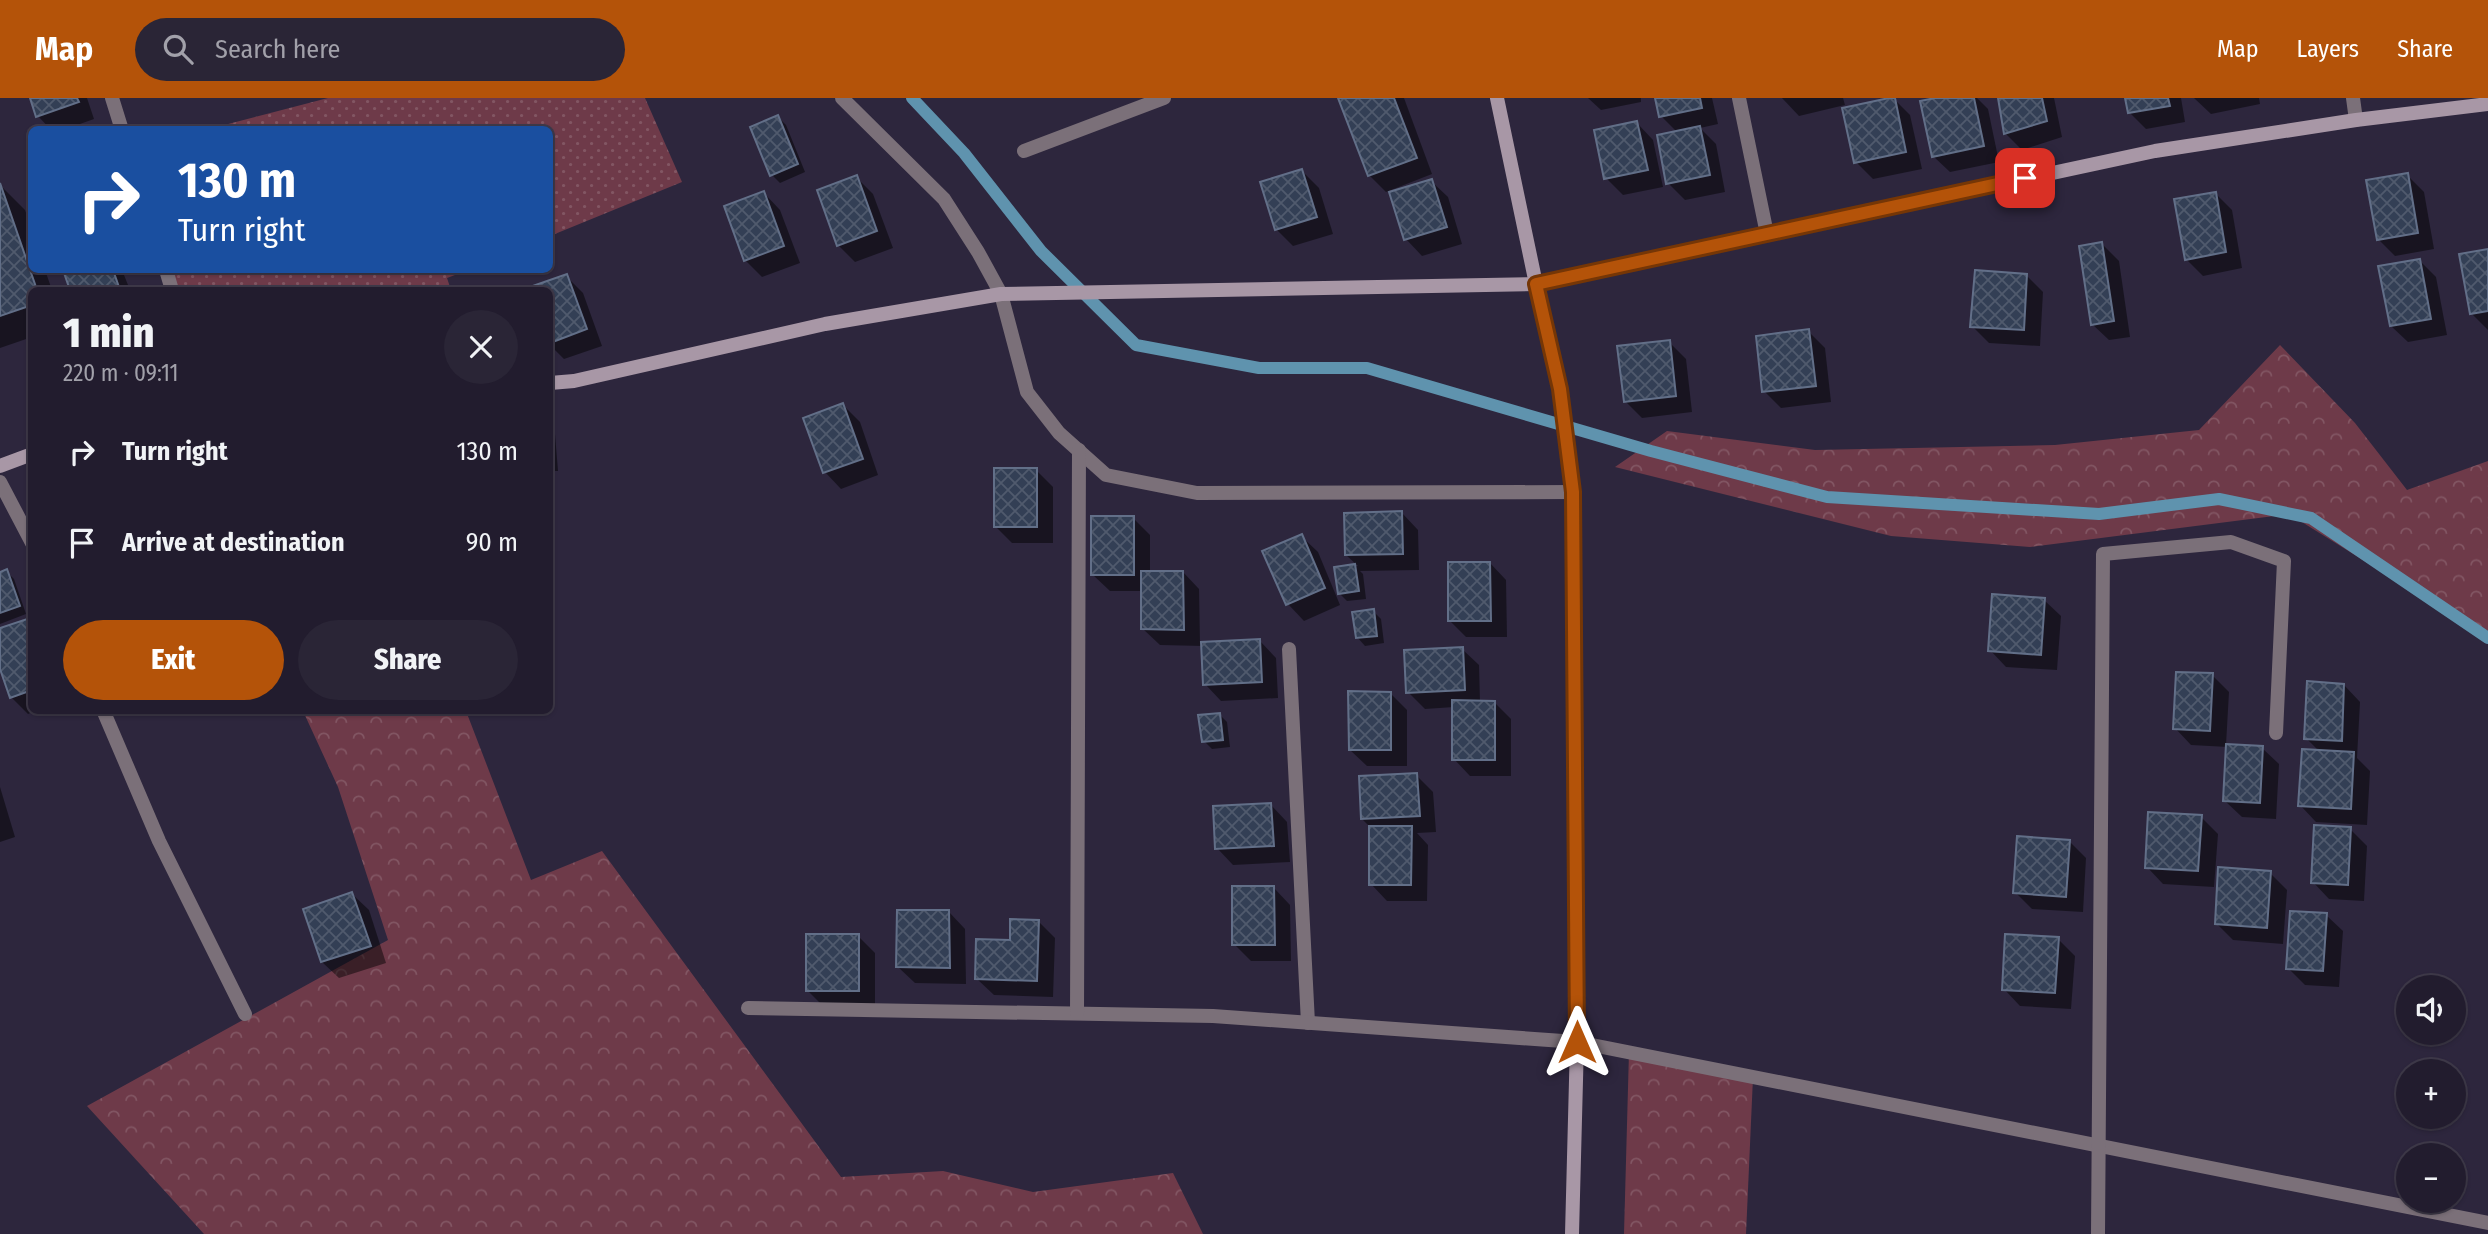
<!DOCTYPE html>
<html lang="en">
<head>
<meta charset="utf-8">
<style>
	body { margin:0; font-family:"Fira Sans Condensed",sans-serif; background:#2a2536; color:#f1f3f6; height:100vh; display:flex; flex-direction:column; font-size:26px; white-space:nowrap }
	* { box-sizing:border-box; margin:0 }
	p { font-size:23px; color:#a2a1aa }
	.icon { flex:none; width:38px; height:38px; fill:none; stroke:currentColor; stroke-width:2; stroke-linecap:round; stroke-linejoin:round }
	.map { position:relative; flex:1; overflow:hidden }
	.sheet { position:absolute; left:28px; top:189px; width:525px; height:427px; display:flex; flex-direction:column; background:#221c2e; border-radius:10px; box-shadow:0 2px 5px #0004,0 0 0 2px #3f3a4a }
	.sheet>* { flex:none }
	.hud { position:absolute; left:28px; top:28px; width:525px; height:147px; border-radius:10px; box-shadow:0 2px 5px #0004,0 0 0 2px #3f3a4a; background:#1a4fa0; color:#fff; overflow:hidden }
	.tools { position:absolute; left:2396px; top:877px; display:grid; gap:14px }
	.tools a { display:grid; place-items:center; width:70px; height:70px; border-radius:50%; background:#221c2e; box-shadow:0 2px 5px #0004,0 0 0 2px #3f3a4a; font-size:35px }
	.pin { position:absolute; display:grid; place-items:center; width:60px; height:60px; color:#fff; margin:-30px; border-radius:14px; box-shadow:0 4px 10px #0006 }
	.me { position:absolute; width:77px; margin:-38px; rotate:0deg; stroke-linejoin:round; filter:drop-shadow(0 0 5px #0008) }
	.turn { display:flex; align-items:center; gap:24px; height:147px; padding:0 35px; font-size:32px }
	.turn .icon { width:91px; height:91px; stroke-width:2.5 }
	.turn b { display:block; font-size:49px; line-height:60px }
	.round { display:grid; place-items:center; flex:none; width:74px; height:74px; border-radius:37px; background:#2a2536 }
	.summary { display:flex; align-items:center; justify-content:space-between; height:119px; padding:0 35px }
	h1 { font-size:42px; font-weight:800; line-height:52px }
	.cta { display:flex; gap:14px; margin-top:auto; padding:14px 35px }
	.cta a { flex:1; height:80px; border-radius:42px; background:#b45309; color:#fff; font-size:28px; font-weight:800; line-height:80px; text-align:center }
	.cta a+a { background:#2a2536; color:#f1f3f6 }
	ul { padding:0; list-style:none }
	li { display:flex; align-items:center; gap:21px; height:91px; padding:0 35px }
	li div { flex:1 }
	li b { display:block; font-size:26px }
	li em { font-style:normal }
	header { display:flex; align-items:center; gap:42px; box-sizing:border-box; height:98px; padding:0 35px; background:#b45309; color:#fff }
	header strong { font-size:33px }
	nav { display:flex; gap:38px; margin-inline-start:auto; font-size:24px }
	.search { width:490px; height:63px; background:#2a2536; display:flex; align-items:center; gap:18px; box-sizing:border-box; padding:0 24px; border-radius:38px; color:#a2a1aa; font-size:26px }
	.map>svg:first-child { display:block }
	.grass { fill:url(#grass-dots) }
	.forest { fill:url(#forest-crowns) }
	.shadow { fill:#0007 }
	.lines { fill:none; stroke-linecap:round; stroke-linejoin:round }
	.stream { stroke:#5f93ae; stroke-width:12 }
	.building { fill:url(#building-cross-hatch); stroke:#626f88; stroke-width:2 }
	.street { stroke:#7b7079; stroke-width:14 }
	.secondary { stroke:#a897a6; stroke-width:14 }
	.route-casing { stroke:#753606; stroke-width:18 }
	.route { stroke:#b45309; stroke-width:12 }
</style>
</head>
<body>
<header>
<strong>Map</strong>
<div class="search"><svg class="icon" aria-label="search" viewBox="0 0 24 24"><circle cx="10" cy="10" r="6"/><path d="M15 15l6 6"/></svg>Search here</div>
<nav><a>Map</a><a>Layers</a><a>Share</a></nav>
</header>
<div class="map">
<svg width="2488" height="1136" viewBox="0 0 2488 1136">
	<defs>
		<pattern id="grass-dots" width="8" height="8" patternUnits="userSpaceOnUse" patternTransform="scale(1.75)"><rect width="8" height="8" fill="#6e3a49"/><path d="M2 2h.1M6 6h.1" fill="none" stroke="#825663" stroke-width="1.8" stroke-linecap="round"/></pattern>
		<pattern id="forest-crowns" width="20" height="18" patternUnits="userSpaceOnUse" patternTransform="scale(1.75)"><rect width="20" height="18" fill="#6e3a49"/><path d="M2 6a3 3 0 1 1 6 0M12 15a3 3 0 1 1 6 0" fill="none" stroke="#825663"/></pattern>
		<pattern id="building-cross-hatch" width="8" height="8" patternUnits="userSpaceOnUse" patternTransform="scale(1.75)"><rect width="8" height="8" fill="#333f55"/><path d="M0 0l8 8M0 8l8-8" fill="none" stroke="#505a6d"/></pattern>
	</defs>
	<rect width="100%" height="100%" fill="#2d263d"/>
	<!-- grass -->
	<g class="grass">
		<path d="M 328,0 L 645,0 L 682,84 L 550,138 L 550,32 L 209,31 Z"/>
		<path d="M 166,172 L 468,172 L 447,180 L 451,192 L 172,192 Z"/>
	</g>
	<!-- forest -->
	<g class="forest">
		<path d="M 2280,247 L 2355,325 L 2407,392 L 2488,363 L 2488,540 L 2289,416 L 2030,449 L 1891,438 L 1615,369 L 1667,333 L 1815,352 L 2055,347 L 2199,332 Z"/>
		<path d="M 303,613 L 466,613 L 531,782 L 602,753 L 841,1079 L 943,1073 L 1033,1094 L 1173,1075 L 1203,1136 L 204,1136 L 87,1008 L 388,842 L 338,689 Z"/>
		<path d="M 1629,954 L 1753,979 L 1746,1136 L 1624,1136 Z"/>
	</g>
	<!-- shadow -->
	<g class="shadow">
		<path d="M 32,0 L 87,0 L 94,21 L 63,32 L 51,32 L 38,18 Z"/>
		<path d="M 1340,0 L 1404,0 L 1432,76 L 1386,94 L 1369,77 Z"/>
		<path d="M 1588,0 L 1641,0 L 1641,4 L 1601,12 Z"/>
		<path d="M 1657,0 L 1712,0 L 1718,26 L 1700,30 L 1716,46 L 1725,94 L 1685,102 L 1668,85 L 1677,34 L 1661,18 Z"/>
		<path d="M 1782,0 L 1843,0 L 1845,7 L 1799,18 Z"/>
		<path d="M 1944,0 L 1977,0 L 1988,11 L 1999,64 L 1950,74 L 1933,58 Z"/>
		<path d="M 2000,0 L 2054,0 L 2062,39 L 2022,52 L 2005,35 Z"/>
		<path d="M 2127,0 L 2181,0 L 2185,24 L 2146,31 L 2129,14 Z"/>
		<path d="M 2194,0 L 2259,0 L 2260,6 L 2211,16 Z"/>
		<path d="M 1894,1 L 1910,17 L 1922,71 L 1873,81 L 1856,64 Z"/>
		<path d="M 778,19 L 786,27 L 805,74 L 780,85 L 772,77 Z"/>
		<path d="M 1637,25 L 1653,42 L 1663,89 L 1623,97 L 1606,80 Z"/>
		<path d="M 1302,73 L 1319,90 L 1333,136 L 1293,148 L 1276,131 Z"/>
		<path d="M 2407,77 L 2424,94 L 2434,151 L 2395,158 L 2378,141 Z"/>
		<path d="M 856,79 L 873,96 L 893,150 L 855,164 L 838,147 Z"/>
		<path d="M 1431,83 L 1448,99 L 1462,146 L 1422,158 L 1406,141 Z"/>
		<path d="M 0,87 L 25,112 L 32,131 L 32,172 L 45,172 L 52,192 L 32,192 L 32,239 L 0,250 Z"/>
		<path d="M 764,95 L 780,112 L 800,165 L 762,179 L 745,162 Z"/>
		<path d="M 2216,96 L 2232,112 L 2242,170 L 2203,178 L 2186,161 Z"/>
		<path d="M 2102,146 L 2119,163 L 2130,239 L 2109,242 L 2092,226 Z"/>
		<path d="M 2488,153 L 2488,232 L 2471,215 Z"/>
		<path d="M 2420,163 L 2436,179 L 2447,237 L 2408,244 L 2391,228 Z"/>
		<path d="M 65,172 L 122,172 L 130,192 L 72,192 Z"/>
		<path d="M 2026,177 L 2043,194 L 2040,248 L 1989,245 L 1972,228 Z"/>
		<path d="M 566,178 L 583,195 L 602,248 L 564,261 L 550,247 L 550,192 L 529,191 Z"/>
		<path d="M 1808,233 L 1825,250 L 1831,304 L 1781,310 L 1764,293 Z"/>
		<path d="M 1669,244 L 1686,261 L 1692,314 L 1642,320 L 1626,304 Z"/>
		<path d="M 843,307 L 860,324 L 878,377 L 841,391 L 825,374 Z"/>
		<path d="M 550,331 L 555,336 L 558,373 L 550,373 Z"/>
		<path d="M 1036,372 L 1053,389 L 1053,445 L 1012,445 L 996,429 Z"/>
		<path d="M 1402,415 L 1418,432 L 1419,472 L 1360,473 L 1363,476 L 1366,501 L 1347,503 L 1339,495 L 1336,471 L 1358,468 L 1346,457 Z"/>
		<path d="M 1133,420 L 1150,437 L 1150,475 L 1183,474 L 1199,491 L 1200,546 L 1260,543 L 1276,560 L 1278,600 L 1221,603 L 1205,586 L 1203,548 L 1160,547 L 1143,531 L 1143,493 L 1110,493 L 1093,477 Z"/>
		<path d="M 1301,438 L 1318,454 L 1340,507 L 1304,523 L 1288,506 Z"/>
		<path d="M 1490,465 L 1506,482 L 1507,539 L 1466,539 L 1449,522 Z"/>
		<path d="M 6,473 L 14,481 L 26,516 L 0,526 L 0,476 Z"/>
		<path d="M 2044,502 L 2061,518 L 2057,572 L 2006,569 L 1990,552 Z"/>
		<path d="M 1373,513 L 1381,521 L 1384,545 L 1365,548 L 1357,539 Z"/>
		<path d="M 29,522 L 32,524 L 32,612 L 37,612 L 28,616 L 11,599 L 0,566 L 0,532 Z"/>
		<path d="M 1462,551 L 1479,567 L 1480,604 L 1494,604 L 1511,621 L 1511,678 L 1470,678 L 1454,661 L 1454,609 L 1425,611 L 1408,594 Z"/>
		<path d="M 2212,577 L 2229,594 L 2226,647 L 2262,650 L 2279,666 L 2276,721 L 2242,719 L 2225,703 L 2228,649 L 2191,647 L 2175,630 Z"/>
		<path d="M 2344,587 L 2360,604 L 2357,660 L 2370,673 L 2367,727 L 2316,724 L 2300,707 L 2320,654 L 2306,640 Z"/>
		<path d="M 1390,595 L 1407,612 L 1407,668 L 1367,668 L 1350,652 Z"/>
		<path d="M 1219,616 L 1227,624 L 1230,649 L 1212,651 L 1204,643 Z"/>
		<path d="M 1416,677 L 1433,694 L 1436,734 L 1417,735 L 1428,747 L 1427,803 L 1387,803 L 1371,786 L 1370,729 L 1362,721 Z"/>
		<path d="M 0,689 L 15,739 L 0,744 Z"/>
		<path d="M 1271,707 L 1287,724 L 1290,764 L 1233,767 L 1217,750 Z"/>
		<path d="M 2201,719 L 2218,736 L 2214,789 L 2163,786 L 2147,769 Z"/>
		<path d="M 2350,731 L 2367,748 L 2364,803 L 2329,801 L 2313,784 Z"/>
		<path d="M 2070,744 L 2086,760 L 2083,814 L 2032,811 L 2015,794 Z"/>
		<path d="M 2270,775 L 2287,792 L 2283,846 L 2233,842 L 2216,825 Z"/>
		<path d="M 1274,790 L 1290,807 L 1291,863 L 1251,863 L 1234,846 Z"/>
		<path d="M 352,796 L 369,812 L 386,865 L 339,880 L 322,864 Z"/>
		<path d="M 949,814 L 965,831 L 966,886 L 915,885 L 898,869 Z"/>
		<path d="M 2326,817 L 2343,833 L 2339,889 L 2305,887 L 2288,870 Z"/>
		<path d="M 1038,823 L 1055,840 L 1053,899 L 994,897 L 977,881 Z"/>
		<path d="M 858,838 L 875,855 L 875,909 L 824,909 L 807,892 Z"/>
		<path d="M 2058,841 L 2075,858 L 2071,911 L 2020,908 L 2004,891 Z"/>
	</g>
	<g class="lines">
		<!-- stream -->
		<path class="stream" d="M 912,0 L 964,55 L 1041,153 L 1136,247 L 1259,270 L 1367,270 L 1651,353 L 1827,399 L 2099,416 L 2219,401 L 2311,420 L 2488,540"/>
	</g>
	<!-- building -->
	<g class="building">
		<path d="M 30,0 L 77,0 L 79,4 L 36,19 Z"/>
		<path d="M 1338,0 L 1394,0 L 1417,60 L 1368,78 Z"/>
		<path d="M 1655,0 L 1700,0 L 1702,10 L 1659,19 Z"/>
		<path d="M 1889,0 L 1895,0 L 1906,54 L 1854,65 L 1842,10 Z"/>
		<path d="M 1935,0 L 1974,0 L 1984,48 L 1932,59 L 1920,3 Z"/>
		<path d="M 1998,0 L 2042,0 L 2047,23 L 2004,36 Z"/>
		<path d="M 2125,0 L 2168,0 L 2170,8 L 2128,15 Z"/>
		<path d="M 778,17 L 798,66 L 770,78 L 750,29 Z"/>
		<path d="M 1637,23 L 1648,72 L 1604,81 L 1594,32 Z"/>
		<path d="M 1700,28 L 1710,77 L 1666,86 L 1657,37 Z"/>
		<path d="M 1302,71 L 1317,119 L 1275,132 L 1260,84 Z"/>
		<path d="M 2408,75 L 2418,135 L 2377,142 L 2366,82 Z"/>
		<path d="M 857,77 L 877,133 L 837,148 L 817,92 Z"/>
		<path d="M 1432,81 L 1447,129 L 1404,142 L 1389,94 Z"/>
		<path d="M 0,85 L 37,192 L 32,192 L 32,207 L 0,218 Z"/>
		<path d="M 764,93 L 784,148 L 744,163 L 724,108 Z"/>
		<path d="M 2216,94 L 2226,154 L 2185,162 L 2174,101 Z"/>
		<path d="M 2102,144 L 2114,223 L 2091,227 L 2079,148 Z"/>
		<path d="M 2488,151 L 2488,213 L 2470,216 L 2459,156 Z"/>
		<path d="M 2420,161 L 2431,221 L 2390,228 L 2378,168 Z"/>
		<path d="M 63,172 L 113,172 L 120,192 L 70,192 Z"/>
		<path d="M 1975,172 L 2027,176 L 2024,232 L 1970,229 Z"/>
		<path d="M 567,176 L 587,231 L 550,245 L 550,192 L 527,192 L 527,190 Z"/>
		<path d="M 1809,231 L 1816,288 L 1762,294 L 1756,238 Z"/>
		<path d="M 1670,242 L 1676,298 L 1624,304 L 1617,248 Z"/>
		<path d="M 843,305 L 863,361 L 823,375 L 803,320 Z"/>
		<rect x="994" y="370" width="43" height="59"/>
		<path d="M 1402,413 L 1403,456 L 1345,457 L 1344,415 Z"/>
		<rect x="1091" y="418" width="43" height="59"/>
		<path d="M 1302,436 L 1325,490 L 1286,507 L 1262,453 Z"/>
		<path d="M 1448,464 L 1490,464 L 1491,523 L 1448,523 Z"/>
		<path d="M 1355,466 L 1359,493 L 1338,496 L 1334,469 Z"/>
		<path d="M 7,471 L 20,508 L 0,515 L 0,474 Z"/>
		<path d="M 1141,473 L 1183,473 L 1184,532 L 1141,531 Z"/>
		<path d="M 1992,496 L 2045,500 L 2041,557 L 1988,553 Z"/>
		<path d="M 1374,511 L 1377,538 L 1356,540 L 1352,514 Z"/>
		<path d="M 30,520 L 32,592 L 10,600 L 0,571 L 0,530 Z"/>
		<path d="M 1260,541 L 1262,584 L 1203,587 L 1201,544 Z"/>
		<path d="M 1463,549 L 1465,592 L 1406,595 L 1404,552 Z"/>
		<path d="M 2176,574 L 2213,575 L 2210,633 L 2173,631 Z"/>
		<path d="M 2307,583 L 2344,586 L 2342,643 L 2304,641 Z"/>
		<path d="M 1348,593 L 1391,594 L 1391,652 L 1349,652 Z"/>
		<path d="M 1452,602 L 1495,603 L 1495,662 L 1452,662 Z"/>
		<path d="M 1220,615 L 1223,642 L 1202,644 L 1198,617 Z"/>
		<path d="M 2226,646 L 2263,648 L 2260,705 L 2223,703 Z"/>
		<path d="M 2302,651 L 2354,654 L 2351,711 L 2298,708 Z"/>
		<path d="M 1417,675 L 1420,718 L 1361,721 L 1359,678 Z"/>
		<path d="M 1271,705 L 1274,748 L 1215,751 L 1213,708 Z"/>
		<path d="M 2148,714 L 2202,717 L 2198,773 L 2145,770 Z"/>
		<path d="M 2314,727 L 2351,729 L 2348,787 L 2311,785 Z"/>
		<path d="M 1369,728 L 1412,728 L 1411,787 L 1369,787 Z"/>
		<path d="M 2017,738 L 2070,742 L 2066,799 L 2013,795 Z"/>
		<path d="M 2218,769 L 2271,773 L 2267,830 L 2215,826 Z"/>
		<path d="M 1232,788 L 1274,788 L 1275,847 L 1232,847 Z"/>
		<path d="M 352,794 L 371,848 L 321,864 L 303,811 Z"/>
		<path d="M 897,812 L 949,812 L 950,870 L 896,869 Z"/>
		<path d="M 2290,813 L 2327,815 L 2323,873 L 2286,871 Z"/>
		<path d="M 1010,821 L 1039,822 L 1037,883 L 975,881 L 976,841 L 1010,842 Z"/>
		<rect x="806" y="836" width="53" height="57"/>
		<path d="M 2005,836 L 2059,839 L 2055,895 L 2002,892 Z"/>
	</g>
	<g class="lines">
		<!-- street -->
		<g class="street">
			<path d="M 112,0 L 122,32"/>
			<path d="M 842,0 L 944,101 L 978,154 L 1001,196 L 1027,294 L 1059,335 L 1106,377 L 1197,395 L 1573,394"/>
			<path d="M 1739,0 L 1767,136"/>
			<path d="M 2353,0 L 2356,22"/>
			<path d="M 1024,53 L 1164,0"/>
			<path d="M 166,172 L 172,192"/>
			<path d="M 0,384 L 32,445"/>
			<path d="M 1289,551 L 1308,925"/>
			<path d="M 103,612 L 159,743 L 245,916"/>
			<path d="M 748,910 L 1213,918 L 1577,944 L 2488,1125"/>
			<path d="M 1077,915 L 1079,352"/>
			<path d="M 2098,1136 L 2103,456 L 2231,444 L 2284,463 L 2276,635"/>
		</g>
		<!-- secondary -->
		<g class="secondary">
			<path d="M 1497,0 L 1536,186 L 1560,291 L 1573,394 L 1577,944 L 1572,1136"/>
			<path d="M 550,285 L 574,283 L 825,226 L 1001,196 L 1536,186 L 2155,53 L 2356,22 L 2488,6"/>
			<path d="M 0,368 L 32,356"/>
		</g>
	</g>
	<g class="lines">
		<!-- route casing -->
		<g class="route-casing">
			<path id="route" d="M 1577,944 L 1573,394 L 1560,291 L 1536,186 L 2025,80"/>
		</g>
		<!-- route -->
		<use href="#route" class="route"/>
	</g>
</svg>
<div class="tools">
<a><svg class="icon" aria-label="sound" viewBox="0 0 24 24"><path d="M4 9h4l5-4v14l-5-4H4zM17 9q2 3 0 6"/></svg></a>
<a>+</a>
<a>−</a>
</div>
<div class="pin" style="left:2025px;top:80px;background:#d93025"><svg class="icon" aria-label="arrive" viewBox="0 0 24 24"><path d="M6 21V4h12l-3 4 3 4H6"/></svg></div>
<svg class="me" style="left:1577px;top:944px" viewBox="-20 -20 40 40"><path d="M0-17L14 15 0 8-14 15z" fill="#b45309" stroke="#fff" stroke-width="4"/></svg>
<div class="hud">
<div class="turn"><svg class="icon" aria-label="right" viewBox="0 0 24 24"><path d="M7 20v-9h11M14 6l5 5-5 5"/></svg><div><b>130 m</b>Turn right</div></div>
</div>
<section class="sheet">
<div class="summary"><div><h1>1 min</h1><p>220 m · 09:11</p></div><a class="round"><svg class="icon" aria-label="close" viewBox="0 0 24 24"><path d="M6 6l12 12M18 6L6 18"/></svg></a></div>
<ul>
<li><svg class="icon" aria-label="right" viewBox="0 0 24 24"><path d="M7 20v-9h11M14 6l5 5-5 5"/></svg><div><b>Turn right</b></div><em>130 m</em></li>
<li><svg class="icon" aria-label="arrive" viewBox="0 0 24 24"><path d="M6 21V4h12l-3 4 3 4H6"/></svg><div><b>Arrive at destination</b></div><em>90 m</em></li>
</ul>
<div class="cta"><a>Exit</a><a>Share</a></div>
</section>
</div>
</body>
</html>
